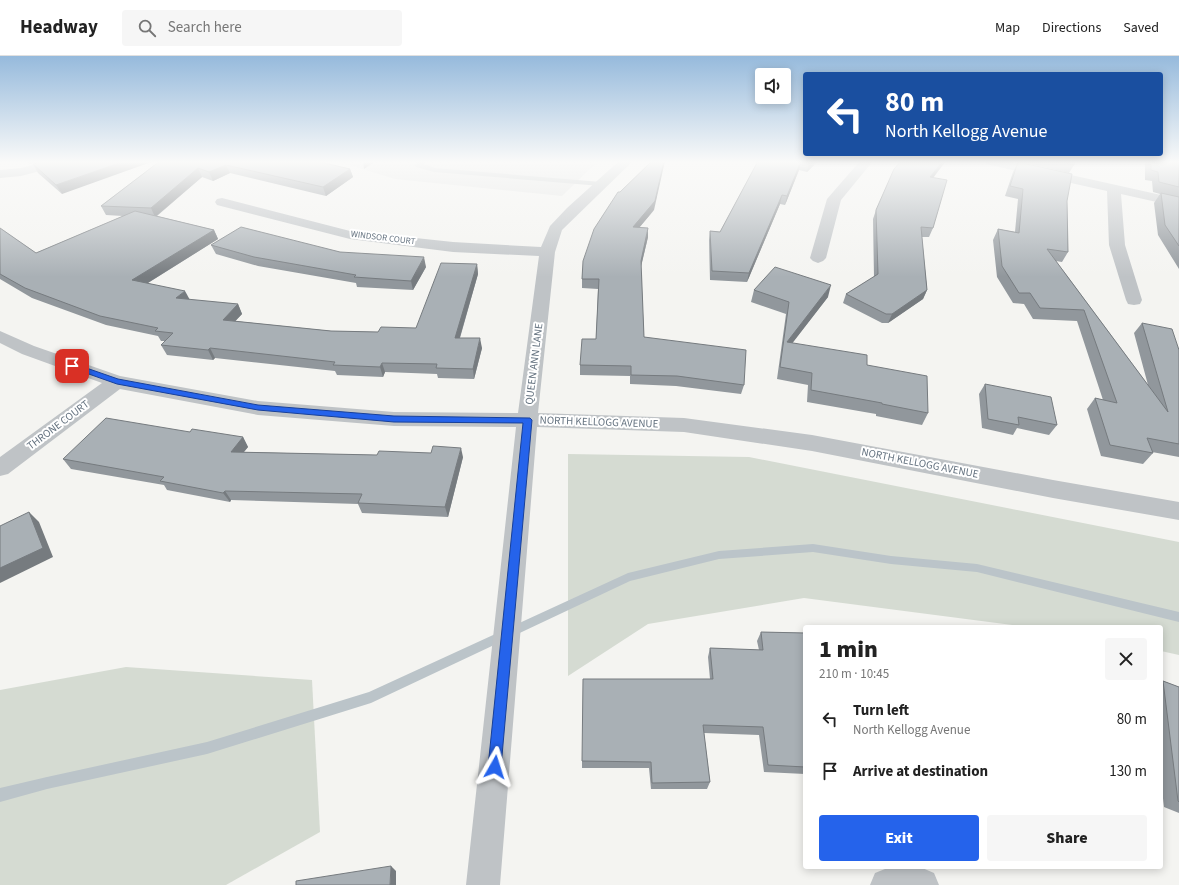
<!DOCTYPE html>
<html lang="en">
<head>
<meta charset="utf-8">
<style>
	body { margin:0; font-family:"Source Sans 3",sans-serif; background:#f6f6f6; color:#222; height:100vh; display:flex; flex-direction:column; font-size:15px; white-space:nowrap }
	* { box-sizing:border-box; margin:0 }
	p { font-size:13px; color:#767676 }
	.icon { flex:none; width:22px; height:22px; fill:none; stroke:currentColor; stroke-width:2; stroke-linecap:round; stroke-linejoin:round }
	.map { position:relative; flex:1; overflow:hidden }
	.drawer { position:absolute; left:803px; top:569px; width:360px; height:244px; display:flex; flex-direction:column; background:#fff; border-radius:4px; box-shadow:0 2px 10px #0003 }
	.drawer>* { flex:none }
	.hud { position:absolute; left:803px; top:16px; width:360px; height:84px; border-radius:4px; box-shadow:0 2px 10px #0003; background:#1a4fa0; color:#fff; overflow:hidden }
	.controls { position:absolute; left:755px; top:12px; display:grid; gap:8px }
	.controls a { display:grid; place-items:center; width:36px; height:36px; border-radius:4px; background:#fff; box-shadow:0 2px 10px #0003; font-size:20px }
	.pin { position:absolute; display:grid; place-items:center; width:34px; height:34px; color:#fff; margin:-17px; border-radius:8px; box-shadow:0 2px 6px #0006 }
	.me { position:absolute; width:44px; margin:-22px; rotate:6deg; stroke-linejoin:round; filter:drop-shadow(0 0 3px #0008) }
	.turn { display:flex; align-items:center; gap:14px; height:84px; padding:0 16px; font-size:18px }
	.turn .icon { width:52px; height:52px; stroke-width:2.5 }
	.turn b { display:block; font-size:28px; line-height:34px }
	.round { display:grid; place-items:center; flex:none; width:42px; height:42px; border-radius:4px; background:#f6f6f6 }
	.headline { display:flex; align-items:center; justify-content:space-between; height:68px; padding:0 16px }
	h1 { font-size:24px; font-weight:800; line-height:30px }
	.action { display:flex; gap:8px; margin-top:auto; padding:8px 16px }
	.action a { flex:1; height:46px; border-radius:4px; background:#2563eb; color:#fff; font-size:16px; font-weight:800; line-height:46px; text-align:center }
	.action a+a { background:#f6f6f6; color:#222 }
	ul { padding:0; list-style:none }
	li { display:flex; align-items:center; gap:12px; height:52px; padding:0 16px }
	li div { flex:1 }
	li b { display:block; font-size:15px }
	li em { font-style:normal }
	header { display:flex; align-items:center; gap:24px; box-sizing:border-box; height:56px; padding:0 20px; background:#fff; border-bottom:1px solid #e0e0e0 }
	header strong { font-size:19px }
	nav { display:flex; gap:22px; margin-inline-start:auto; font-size:14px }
	.search { width:280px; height:36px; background:#f6f6f6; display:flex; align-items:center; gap:10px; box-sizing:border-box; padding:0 14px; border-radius:4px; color:#767676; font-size:15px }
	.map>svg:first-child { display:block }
	.built { fill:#e2e3e2 }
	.green { fill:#d5dbd2 }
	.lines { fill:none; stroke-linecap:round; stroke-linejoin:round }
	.stream { fill:#bbc4c9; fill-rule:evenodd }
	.service { fill:#bfc3c6; fill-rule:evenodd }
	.minor { fill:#bfc3c6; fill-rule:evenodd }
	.wall { fill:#91979c }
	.shaded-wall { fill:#767b7f }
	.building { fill:#a9b0b5; stroke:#767b7f }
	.route { fill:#2563eb; stroke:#184099 }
	.labels { text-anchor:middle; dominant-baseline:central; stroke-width:4; stroke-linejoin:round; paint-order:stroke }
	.far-street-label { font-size:9px; fill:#657380; stroke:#fff }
	.street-label { font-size:11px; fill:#657380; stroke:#fff }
</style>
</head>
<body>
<header>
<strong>Headway</strong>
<div class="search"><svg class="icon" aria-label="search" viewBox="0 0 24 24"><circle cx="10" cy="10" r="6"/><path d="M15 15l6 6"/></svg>Search here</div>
<nav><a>Map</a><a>Directions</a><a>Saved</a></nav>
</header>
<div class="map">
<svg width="1179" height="829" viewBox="0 0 1179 829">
	<rect width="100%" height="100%" fill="#f4f4f1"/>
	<!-- built -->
	<path class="built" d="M 336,105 L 598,105 L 562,140 L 395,123 Z"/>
	<!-- green -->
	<g class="green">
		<path d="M 568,398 L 749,401 L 1179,486 L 1179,599 L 1161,595 L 1161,571 L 1028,571 L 804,542 L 648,568 L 568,620 Z"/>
		<path d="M 126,611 L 312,624 L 320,776 L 226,829 L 0,829 L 0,634 Z"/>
	</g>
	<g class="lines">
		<!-- stream -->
		<path class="stream" d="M 813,488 L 891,500 L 977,508 L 1179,556 L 1179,566 L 977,516 L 891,508 L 813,496 L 719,503 L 630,525 L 371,647 L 207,698 L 47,733 L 0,746 L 0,732 L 47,721 L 207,686 L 369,636 L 628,517 L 719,495 Z"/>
		<!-- service -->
		<path class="service" d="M 419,105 L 428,105 L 424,108 L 435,112 L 601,126 L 605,128 L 601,130 L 434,116 L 416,111 L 415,109 Z"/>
		<!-- minor -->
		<g class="minor">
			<path d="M 47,105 L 68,105 L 66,108 L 21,120 L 0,122 L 0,114 L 21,112 Z"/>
			<path d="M 619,105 L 633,105 L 562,174 L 555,196 L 538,357 L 684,362 L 812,379 L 1053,424 L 1179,446 L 1179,464 L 1053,442 L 812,395 L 684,376 L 537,371 L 500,829 L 466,829 L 516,371 L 394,370 L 258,359 L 120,333 L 8,418 L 0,420 L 0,401 L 102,327 L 22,298 L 0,287 L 0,275 L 34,290 L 120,320 L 258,345 L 394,356 L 518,357 L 539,200 L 453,196 L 350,183 L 217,149 L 215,146 L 217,143 L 222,142 L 350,175 L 453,186 L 541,191 L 550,170 L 567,152 Z"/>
			<path d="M 860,105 L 873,105 L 841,144 L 826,202 L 823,205 L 818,207 L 813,205 L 810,202 L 827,143 Z"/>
			<path d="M 984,105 L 1008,105 L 1179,143 L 1179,151 L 1121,138 L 1125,189 L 1142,244 L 1140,248 L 1134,249 L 1128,248 L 1126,244 L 1109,189 L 1107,135 L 990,109 L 986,108 Z"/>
			<path d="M 920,811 L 934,817 L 939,829 L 870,829 L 875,817 L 890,811 Z"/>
		</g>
	</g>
	<!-- wall -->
	<g class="wall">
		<path d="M 45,105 L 62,138 L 38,117 L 33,108 Z"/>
		<path d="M 160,105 L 350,113 L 353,121 L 326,140 L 230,117 L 213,125 L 202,121 L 157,160 L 214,174 L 218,183 L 148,227 L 190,244 L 238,248 L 242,258 L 235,265 L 331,275 L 378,276 L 416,272 L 477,208 L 478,218 L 460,282 L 482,292 L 474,323 L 438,322 L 437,318 L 385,316 L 383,321 L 337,319 L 335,315 L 215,302 L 213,304 L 167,299 L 161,289 L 165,285 L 161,285 L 158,280 L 106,269 L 32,242 L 0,223 L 0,172 L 36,197 L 123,160 L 106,159 L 101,150 Z"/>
		<path d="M 758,105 L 818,105 L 807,116 L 799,114 L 785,149 L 780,148 L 747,226 L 710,224 L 709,184 L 710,175 L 720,176 Z"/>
		<path d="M 1017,105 L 1074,105 L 1074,109 L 1069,117 Z"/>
		<path d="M 1145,105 L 1179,105 L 1179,213 L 1158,179 L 1154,147 L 1160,138 L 1153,136 L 1152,125 L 1145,124 Z"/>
		<path d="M 1018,106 L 1067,145 L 1068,196 L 1062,206 L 1056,205 L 1148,329 L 1134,277 L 1142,267 L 1179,294 L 1179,401 L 1152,396 L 1153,397 L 1143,408 L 1101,400 L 1087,353 L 1095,342 L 1103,344 L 1077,265 L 1033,263 L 1024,248 L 1013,247 L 997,221 L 993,184 L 998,173 L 1015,176 L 1018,143 L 1005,140 L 1013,116 Z"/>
		<path d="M 933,122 L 933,172 L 929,181 L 922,181 L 927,234 L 923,243 L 888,267 L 882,267 L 843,247 L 846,238 L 874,221 L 873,163 L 876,154 Z"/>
		<path d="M 654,154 L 639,172 L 648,181 L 641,211 L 644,281 L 744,329 L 741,338 L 676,330 L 630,328 L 630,320 L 580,319 L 580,309 L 596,283 L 598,233 L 582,232 L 582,223 Z"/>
		<path d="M 211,189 L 340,196 L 426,211 L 413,234 L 357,231 L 356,227 L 258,210 L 216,198 Z"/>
		<path d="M 754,234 L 828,241 L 792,287 L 867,309 L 928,357 L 922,369 L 876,360 L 876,358 L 807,346 L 808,329 L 777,323 L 786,258 L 751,246 Z"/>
		<path d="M 985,328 L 1057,369 L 1049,379 L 1017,372 L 1013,379 L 982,372 L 979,338 Z"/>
		<path d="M 190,376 L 243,381 L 248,391 L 244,396 L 463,401 L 448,461 L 362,457 L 358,448 L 231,444 L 230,446 L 167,434 L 164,429 L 71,413 L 63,403 Z"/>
		<path d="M 761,576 L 805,577 L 805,718 L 764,716 L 759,679 L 704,677 L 710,726 L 707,733 L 651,733 L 649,712 L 582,712 L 582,705 L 710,623 L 708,601 L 710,592 L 759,594 L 757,585 Z"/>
		<path d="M 1163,625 L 1179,631 L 1179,757 L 1164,751 L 1161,726 L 1161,626 Z"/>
	</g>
	<!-- shaded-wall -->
	<g class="shaded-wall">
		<path d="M 27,105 L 40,105 L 29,108 Z"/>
		<path d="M 125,105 L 154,105 L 62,138 L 56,129 Z"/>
		<path d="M 363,105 L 376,105 L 364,113 Z"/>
		<path d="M 664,105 L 665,105 L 654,154 L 632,180 L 633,171 Z"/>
		<path d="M 801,105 L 799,114 L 785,149 L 787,140 Z"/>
		<path d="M 811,105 L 818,105 L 807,116 L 809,107 Z"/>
		<path d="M 943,105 L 946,105 L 927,130 L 930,121 Z"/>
		<path d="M 226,109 L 230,117 L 213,125 L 209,116 Z"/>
		<path d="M 198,112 L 202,121 L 155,161 L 151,152 Z"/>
		<path d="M 350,113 L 353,121 L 326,140 L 323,131 Z"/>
		<path d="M 782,139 L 780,148 L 747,226 L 749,217 Z"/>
		<path d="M 648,172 L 648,181 L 640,214 L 641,205 Z"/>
		<path d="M 214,174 L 218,183 L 138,233 L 132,224 Z"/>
		<path d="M 424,201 L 426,211 L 413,234 L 411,225 Z"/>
		<path d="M 477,208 L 478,218 L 457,291 L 455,282 Z"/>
		<path d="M 831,229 L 828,241 L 784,298 L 787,286 Z"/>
		<path d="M 927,234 L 923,243 L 888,267 L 892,258 Z"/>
		<path d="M 185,235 L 190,244 L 176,242 Z"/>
		<path d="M 238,248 L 242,258 L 228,273 L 223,264 Z"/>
		<path d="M 480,282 L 482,292 L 474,323 L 473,313 Z"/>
		<path d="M 210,292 L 215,302 L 213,304 L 208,294 Z"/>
		<path d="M 382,307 L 385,316 L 383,321 L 380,311 Z"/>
		<path d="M 243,381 L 248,391 L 236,405 L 231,396 Z"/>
		<path d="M 461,392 L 463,401 L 448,461 L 445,451 Z"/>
		<path d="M 225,435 L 231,444 L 230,446 L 223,437 Z"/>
		<path d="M 29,456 L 39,466 L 53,501 L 0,527 L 0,512 Z"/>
		<path d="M 391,810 L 396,815 L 396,829 L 390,829 Z"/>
	</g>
	<!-- building -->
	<g class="building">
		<path d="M 45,105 L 125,105 L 56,129 L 33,108 Z"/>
		<path d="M 160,105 L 316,105 L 350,113 L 323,131 L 226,109 L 209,116 L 198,112 L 151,152 L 101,150 Z"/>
		<path d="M 652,105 L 664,105 L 655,145 L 633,171 L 648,172 L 641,205 L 644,281 L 746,294 L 744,329 L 677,320 L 631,319 L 631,310 L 580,309 L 582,283 L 596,283 L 599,223 L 582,223 L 583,205 L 594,173 L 618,136 L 620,136 Z"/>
		<path d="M 758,105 L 801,105 L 787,140 L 782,139 L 749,217 L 712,215 L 710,175 L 720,176 Z"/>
		<path d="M 801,105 L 811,105 L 809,107 Z"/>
		<path d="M 901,105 L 943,105 L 930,121 L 947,124 L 933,172 L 921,171 L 927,234 L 892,258 L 886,258 L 846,238 L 878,218 L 876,154 L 894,113 Z"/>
		<path d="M 1059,105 L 1074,105 L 1074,109 Z"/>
		<path d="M 1151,105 L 1179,105 L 1179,131 L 1159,126 L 1158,116 L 1151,114 Z"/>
		<path d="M 1018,106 L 1072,118 L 1067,145 L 1068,196 L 1047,193 L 1168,356 L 1142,267 L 1172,273 L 1179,294 L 1179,388 L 1147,382 L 1153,397 L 1110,389 L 1095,342 L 1117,347 L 1084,254 L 1040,252 L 1030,237 L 1019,237 L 1002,210 L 998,173 L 1019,177 L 1023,133 L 1010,130 Z"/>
		<path d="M 1161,137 L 1179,141 L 1179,190 L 1165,169 Z"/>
		<path d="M 135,155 L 214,174 L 132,224 L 185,235 L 176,242 L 238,248 L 223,264 L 331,275 L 378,276 L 381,271 L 416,272 L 441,207 L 477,208 L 455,282 L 480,282 L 473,313 L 436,312 L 437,308 L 382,307 L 380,311 L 333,309 L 335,306 L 210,292 L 208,294 L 161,289 L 173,277 L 155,275 L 158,272 L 100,260 L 25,232 L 0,218 L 0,172 L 36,197 Z"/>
		<path d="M 241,171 L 340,196 L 424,201 L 411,225 L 354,221 L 356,219 L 254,201 L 211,189 Z"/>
		<path d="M 775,211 L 831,229 L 787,286 L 867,299 L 867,309 L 927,320 L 928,357 L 882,348 L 882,347 L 811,334 L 812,317 L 780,311 L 789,246 L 754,234 Z"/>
		<path d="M 985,328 L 1051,341 L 1057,369 L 1018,361 L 1019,369 L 988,363 Z"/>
		<path d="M 106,362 L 190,376 L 192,373 L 243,381 L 231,396 L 377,399 L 379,395 L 431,397 L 433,390 L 461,392 L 445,451 L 358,447 L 362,438 L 225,435 L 223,437 L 160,425 L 164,421 L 63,403 Z"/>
		<path d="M 29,456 L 43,492 L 0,512 L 0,470 Z"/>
		<path d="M 761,576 L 805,577 L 805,711 L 768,709 L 763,671 L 703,669 L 710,726 L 652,727 L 651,706 L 582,705 L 583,623 L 713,623 L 710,592 L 763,594 Z"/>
		<path d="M 1163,625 L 1179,631 L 1179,746 L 1178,745 Z"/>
		<path d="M 391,810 L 390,829 L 296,829 L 296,825 Z"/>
	</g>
	<!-- sky -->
	<linearGradient id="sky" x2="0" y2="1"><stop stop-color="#96badc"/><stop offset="0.48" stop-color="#fafaf9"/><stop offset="1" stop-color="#fafaf9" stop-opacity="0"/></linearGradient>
	<rect width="1179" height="221" fill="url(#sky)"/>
	<!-- route -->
	<path class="route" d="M 72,307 L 118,323 L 258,349 L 394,360 L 530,362 L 532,364 L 501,711 L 499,716 L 495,718 L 490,716 L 488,711 L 523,367 L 394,366 L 258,354 L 117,328 L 69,311 L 69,308 Z"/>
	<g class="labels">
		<!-- far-street labels -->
		<g class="far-street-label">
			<text transform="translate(383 182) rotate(7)">WINDSOR COURT</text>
		</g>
		<!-- street labels -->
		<g class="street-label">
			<text transform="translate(534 308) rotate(-83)">QUEEN ANN LANE</text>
			<text transform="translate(599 366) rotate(2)">NORTH KELLOGG AVENUE</text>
			<text transform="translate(58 369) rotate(-37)">THRONE COURT</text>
			<text transform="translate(920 407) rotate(11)">NORTH KELLOGG AVENUE</text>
		</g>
	</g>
</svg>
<div class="controls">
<a><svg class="icon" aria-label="sound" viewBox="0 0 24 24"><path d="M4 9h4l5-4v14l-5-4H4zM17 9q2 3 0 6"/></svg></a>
</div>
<div class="pin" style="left:72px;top:310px;background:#d93025"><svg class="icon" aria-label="arrive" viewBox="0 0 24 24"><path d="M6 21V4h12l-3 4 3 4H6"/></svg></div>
<svg class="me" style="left:495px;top:711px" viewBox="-20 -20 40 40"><path d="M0-17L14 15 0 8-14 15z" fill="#2563eb" stroke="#fff" stroke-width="4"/></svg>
<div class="hud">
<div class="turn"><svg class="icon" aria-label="left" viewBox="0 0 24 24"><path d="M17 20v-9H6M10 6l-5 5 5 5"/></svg><div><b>80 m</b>North Kellogg Avenue</div></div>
</div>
<section class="drawer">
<div class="headline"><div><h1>1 min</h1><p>210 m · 10:45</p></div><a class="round"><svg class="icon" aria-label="close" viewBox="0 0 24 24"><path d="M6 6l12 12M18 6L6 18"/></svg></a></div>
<ul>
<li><svg class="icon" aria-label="left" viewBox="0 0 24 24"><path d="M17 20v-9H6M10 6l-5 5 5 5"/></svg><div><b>Turn left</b><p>North Kellogg Avenue</p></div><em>80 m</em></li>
<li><svg class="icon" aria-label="arrive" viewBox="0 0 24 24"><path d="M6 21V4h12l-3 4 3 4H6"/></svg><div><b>Arrive at destination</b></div><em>130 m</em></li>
</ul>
<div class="action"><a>Exit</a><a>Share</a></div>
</section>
</div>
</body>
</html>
